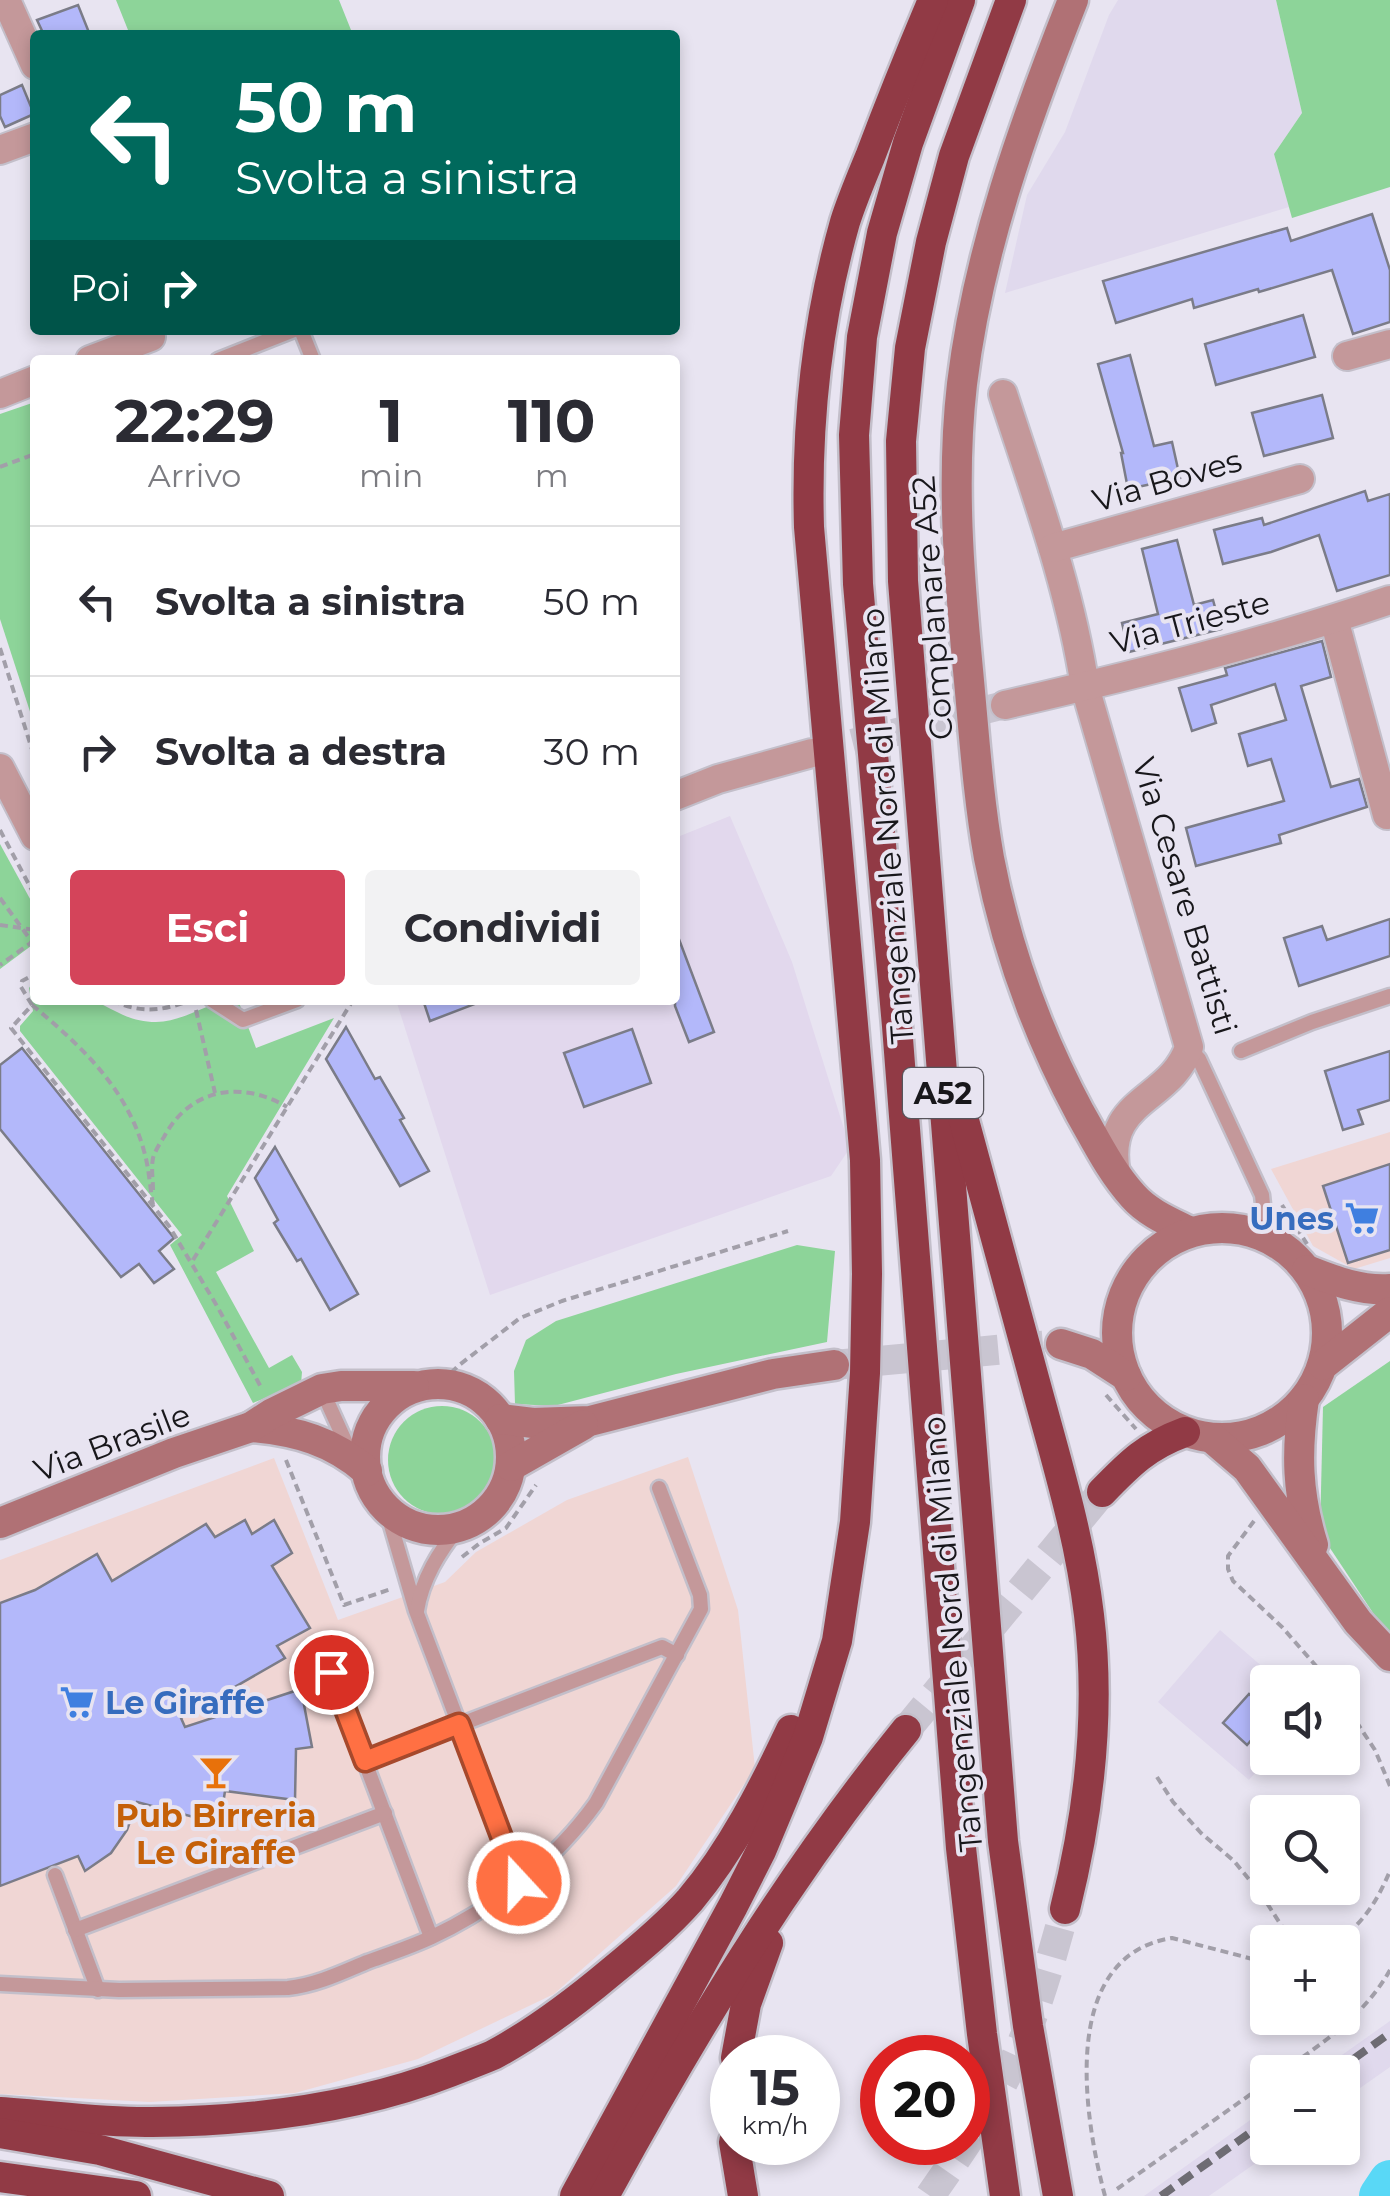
<!DOCTYPE html>
<html lang="it">
<head>
<meta charset="utf-8">
<style>
	body { margin:0; font-family:Montserrat,sans-serif; background:#f2f2f3; color:#2b2b33; height:100vh; display:flex; flex-direction:column; font-size:38px; white-space:nowrap }
	* { box-sizing:border-box; margin:0 }
	p { font-size:32px; color:#7c7c81 }
	.icon { flex:none; width:55px; height:55px; fill:none; stroke:currentColor; stroke-width:2; stroke-linecap:round; stroke-linejoin:round }
	.map { position:relative; flex:1; overflow:hidden }
	.details { position:absolute; left:30px; top:355px; width:650px; height:650px; display:flex; flex-direction:column; background:#fff; border-radius:10px; box-shadow:0 5px 15px #0003 }
	.details>* { flex:none }
	.hud { position:absolute; left:30px; top:30px; width:650px; height:305px; border-radius:10px; box-shadow:0 5px 15px #0003; background:#00695c; color:#fff; overflow:hidden }
	.fabs { position:absolute; left:1250px; top:1665px; display:grid; gap:20px }
	.fabs a { display:grid; place-items:center; width:110px; height:110px; border-radius:10px; background:#fff; box-shadow:0 5px 15px #0003; font-size:50px }
	.speed { position:absolute; left:710px; top:2035px; display:flex; gap:20px; font-size:50px; font-weight:700; text-align:center }
	.speed>* { display:grid; place-content:center; width:130px; height:130px; border-radius:50%; background:#fff; box-shadow:0 5px 15px #0003; line-height:1 }
	.speed small { font-size:25px; font-weight:400 }
	.speed .limit { border:15px solid #d22; background:#fff; color:#111 }
	.pin { position:absolute; display:grid; place-items:center; width:85px; height:85px; color:#fff; margin:-42px; border:5px solid #fff; border-radius:50%; box-shadow:0 2px 10px #0007 }
	.me { position:absolute; width:110px; margin:-55px; rotate:339deg; stroke-linejoin:round; filter:drop-shadow(0 0 8px #0008) }
	.turn { display:flex; align-items:center; gap:35px; height:210px; padding:0 40px; font-size:45px }
	.turn .icon { width:130px; height:130px; stroke-width:2.5 }
	.turn b { display:block; font-size:70px; line-height:85px }
	.then { display:flex; align-items:center; height:95px; padding:0 40px; background:#0003; gap:20px; font-size:38px }
	.eta { display:flex; justify-content:space-evenly; align-items:center; height:170px; text-align:center }
	.eta b { font-size:60px; font-weight:700; line-height:70px }
	.action { display:flex; gap:20px; margin-top:auto; padding:20px 40px }
	.action a { flex:1; height:115px; border-radius:10px; background:#d4445a; color:#fff; font-size:40px; font-weight:700; line-height:115px; text-align:center }
	.action a+a { background:#f2f2f3; color:#2b2b33 }
	ul { padding:0; list-style:none }
	li { display:flex; align-items:center; gap:30px; height:150px; padding:0 40px; border-top:2px solid #e1e1e2 }
	li div { flex:1 }
	li b { display:block; font-size:38px }
	li em { font-style:normal }
	.map>svg:first-child { display:block }
	.commercial { fill:#f0d6d4 }
	.built { fill:#e0d9ed }
	.education { fill:#e2d8ed }
	.green { fill:#8dd499 }
	.lines { fill:none; stroke-linecap:round; stroke-linejoin:round }
	.river { stroke:#59d8f6; stroke-width:42 }
	.building { fill:#b3b8fa; stroke:#7b7c88; stroke-width:2.5 }
	.street-tunnel { stroke:#c9c5d1; stroke-width:28; stroke-dasharray:28 14; stroke-linecap:butt }
	.secondary-tunnel { stroke:#c9c5d1; stroke-width:30; stroke-dasharray:30 15; stroke-linecap:butt }
	.highway-tunnel { stroke:#c9c5d1; stroke-width:30; stroke-dasharray:30 15; stroke-linecap:butt }
	.lane-casing { stroke:#c3bfca; stroke-width:19 }
	.street-casing { stroke:#c3bfca; stroke-width:32 }
	.secondary-casing { stroke:#c3bfca; stroke-width:35 }
	.highway-casing { stroke:#c3bfca; stroke-width:35 }
	.path { stroke:#a29fa9; stroke-width:4; stroke-dasharray:8 5; stroke-linecap:butt }
	.lane { stroke:#c4989a; stroke-width:14 }
	.street { stroke:#c4989a; stroke-width:28 }
	.secondary { stroke:#b07175; stroke-width:30 }
	.highway { stroke:#913a45; stroke-width:30 }
	.rail { stroke:#6e6c73; stroke-width:8; stroke-dasharray:15 8; stroke-linecap:butt }
	.route-casing { stroke:#a6492c; stroke-width:25 }
	.route { stroke:#ff7043; stroke-width:18 }
	.labels { text-anchor:middle; dominant-baseline:central; stroke-width:8; stroke-linejoin:round; paint-order:stroke }
	.shield { fill:#e8e4f1; stroke:#56545b; stroke-width:2.5 }
	.shield-label { font-size:30px; font-weight:bold; fill:#18171b }
	.street-label { font-size:32px; fill:#18171b; stroke:#e8e4f1 }
	.shop-label { font-size:32px; font-weight:bold; fill:#366cbe; stroke:#e8e4f1; text-anchor:end }
	.food-label { font-size:32px; font-weight:bold; fill:#c56008; stroke:#e8e4f1 }
</style>
</head>
<body>
<div class="map">
<svg width="1390" height="2196" viewBox="0 0 1390 2196">
	<rect width="100%" height="100%" fill="#e8e4f1"/>
	<!-- commercial -->
	<g class="commercial">
		<path d="M 1390,1132 L 1390,1258 L 1354,1269 L 1313,1246 L 1271,1169 Z"/>
		<path d="M 688,1457 L 738,1610 L 755,1768 L 676,1886 L 554,1994 L 418,2059 L 295,2093 L 150,2102 L 0,2094 L 0,1560 L 274,1458 L 338,1620 L 445,1582 L 476,1552 L 567,1500 Z"/>
	</g>
	<!-- built -->
	<g class="built">
		<path d="M 1118,0 L 1276,0 L 1302,113 L 1274,154 L 1289,207 L 1005,293 L 1027,195 L 1065,132 L 1109,15 Z"/>
		<path d="M 1220,1630 L 1280,1682 L 1268,1682 L 1268,1758 L 1249,1780 L 1158,1702 Z"/>
		<path d="M 1390,2021 L 1390,2067 L 1343,2100 L 1342,2072 L 1318,2072 Z"/>
		<path d="M 1267,2108 L 1268,2148 L 1277,2148 L 1209,2196 L 1144,2196 Z"/>
	</g>
	<!-- education -->
	<path class="education" d="M 730,816 L 792,962 L 850,1148 L 831,1176 L 490,1295 L 396,1000 L 675,1000 L 675,838 Z"/>
	<!-- green -->
	<g class="green">
		<path d="M 116,0 L 339,0 L 353,35 L 130,35 Z"/>
		<path d="M 1276,0 L 1390,0 L 1390,187 L 1292,218 L 1274,154 L 1302,113 Z"/>
		<path d="M 35,402 L 35,727 L 0,619 L 0,414 Z"/>
		<path d="M 0,844 L 35,908 L 35,943 L 0,969 Z"/>
		<path d="M 35,980 L 35,1000 C 50,1000 86,996 97,1002 C 118,1012 131,1022 156,1022 C 185,1022 209,1000 238,1000 L 256,1048 L 334,1018 L 227,1196 L 254,1251 L 216,1272 L 269,1368 L 292,1355 L 302,1372 L 301,1384 L 253,1403 L 170,1245 L 182,1235 L 20,1031 L 20,1026 L 33,1011 L 29,988 Z"/>
		<path d="M 797,1245 L 835,1251 L 827,1342 L 676,1374 L 554,1406 L 515,1404 L 514,1371 L 526,1340 L 556,1321 Z"/>
		<path d="M 1390,1361 L 1390,1634 L 1385,1631 L 1320,1533 L 1323,1407 Z"/>
		<circle cx="442" cy="1460" r="54"/>
	</g>
	<g class="lines">
		<!-- river -->
		<path class="river" d="M 1380,2196 L 1390,2181"/>
	</g>
	<!-- building -->
	<g class="building">
		<path d="M 78,5 L 90,35 L 44,35 L 37,20 Z"/>
		<path d="M 22,85 L 34,114 L 5,127 L 0,116 L 0,95 Z"/>
		<path d="M 1372,214 L 1390,270 L 1390,322 L 1353,334 L 1332,270 L 1259,292 L 1258,289 L 1194,308 L 1192,299 L 1116,323 L 1103,281 L 1287,228 L 1291,241 Z"/>
		<path d="M 1303,315 L 1315,357 L 1216,385 L 1205,344 Z"/>
		<path d="M 1130,355 L 1154,446 L 1172,442 L 1180,478 L 1128,489 L 1121,453 L 1123,453 L 1098,364 Z"/>
		<path d="M 1322,395 L 1333,438 L 1264,456 L 1252,413 Z"/>
		<path d="M 1365,491 L 1368,501 L 1390,494 L 1390,575 L 1337,591 L 1319,535 L 1271,552 L 1223,564 L 1214,530 L 1262,518 L 1264,525 Z"/>
		<path d="M 1177,540 L 1194,605 L 1213,600 L 1221,629 L 1129,652 L 1122,623 L 1158,614 L 1142,549 Z"/>
		<path d="M 1322,641 L 1331,677 L 1301,686 L 1331,787 L 1359,779 L 1367,807 L 1279,835 L 1281,843 L 1196,866 L 1186,828 L 1284,801 L 1271,759 L 1248,766 L 1239,734 L 1286,720 L 1275,684 L 1211,705 L 1216,723 L 1192,731 L 1179,688 L 1227,675 L 1225,668 Z"/>
		<path d="M 1390,919 L 1390,956 L 1299,986 L 1284,938 L 1322,926 L 1327,940 Z"/>
		<path d="M 677,934 L 714,1032 L 689,1042 L 675,1006 Z"/>
		<path d="M 423,1000 L 480,1000 L 480,1002 L 430,1021 Z"/>
		<path d="M 346,1027 L 375,1079 L 380,1077 L 404,1118 L 400,1120 L 429,1171 L 400,1186 L 326,1059 Z"/>
		<path d="M 632,1029 L 651,1083 L 584,1107 L 564,1053 Z"/>
		<path d="M 22,1048 L 174,1238 L 159,1251 L 174,1269 L 154,1283 L 139,1264 L 121,1277 L 0,1129 L 0,1065 Z"/>
		<path d="M 1390,1051 L 1390,1100 L 1358,1110 L 1363,1124 L 1343,1130 L 1325,1071 Z"/>
		<path d="M 275,1147 L 358,1294 L 330,1310 L 301,1259 L 297,1261 L 274,1223 L 278,1220 L 255,1178 Z"/>
		<path d="M 1390,1164 L 1390,1250 L 1348,1263 L 1323,1186 Z"/>
		<path d="M 245,1520 L 252,1534 L 274,1520 L 292,1553 L 272,1566 L 310,1628 L 277,1646 L 285,1658 L 181,1718 L 185,1727 L 301,1689 L 312,1747 L 296,1749 L 295,1800 L 225,1791 L 220,1824 L 137,1802 L 127,1830 L 111,1853 L 85,1871 L 78,1856 L 0,1886 L 0,1603 L 35,1590 L 97,1554 L 112,1581 L 206,1524 L 215,1537 Z"/>
		<path d="M 1249,1694 L 1268,1710 L 1268,1721 L 1247,1745 L 1223,1723 Z"/>
	</g>
	<g class="lines">
		<!-- street-tunnel -->
		<path class="street-tunnel" d="M 812,753 L 1005,705"/>
		<!-- secondary-tunnel -->
		<path class="secondary-tunnel" d="M 834,1365 L 1061,1344"/>
		<!-- highway-tunnel -->
		<g class="highway-tunnel">
			<path d="M 906,1730 L 1102,1492"/>
			<path d="M 930,2196 C 967,2143 1005,2089 1028,2028 C 1043,1989 1054,1949 1065,1909"/>
		</g>
		<!-- lane casing -->
		<g class="lane-casing">
			<g id="lane">
				<path d="M 301,330 L 313,360"/>
				<path d="M 218,360 L 294,330"/>
				<path d="M 212,1000 L 243,1020 L 297,1000"/>
				<path d="M 1189,1048 L 1199,1059 L 1262,1195 L 1264,1214 L 1258,1233"/>
				<path d="M 1241,1051 L 1312,1022 L 1390,996"/>
				<path d="M 322,1390 L 350,1452"/>
				<path d="M 386,1508 L 416,1611 L 519,1883"/>
				<path d="M 417,1611 C 422,1579 439,1552 459,1527"/>
				<path d="M 331,1672 L 431,1937"/>
				<path d="M 365,1761 L 662,1647 L 677,1655"/>
				<path d="M 55,1875 L 98,1990"/>
				<path d="M 75,1930 L 385,1813"/>
				<path d="M 0,1984 L 119,1990 L 288,1988 C 316,1985 341,1973 367,1962 C 389,1954 411,1947 432,1937 C 496,1907 555,1860 596,1803 L 701,1609 L 700,1595 L 659,1488"/>
			</g>
		</g>
		<!-- street casing -->
		<g class="street-casing">
			<g id="street">
				<path d="M 6,0 L 35,65"/>
				<path d="M 0,150 L 35,137"/>
				<path d="M 1347,356 L 1390,344"/>
				<path d="M 90,360 L 151,337"/>
				<path d="M 0,394 L 35,380"/>
				<path d="M 1003,394 C 1034,490 1070,587 1085,687 L 1189,1047 C 1171,1102 1102,1098 1116,1173"/>
				<path d="M 1053,548 L 1300,479"/>
				<path d="M 1334,619 L 1387,815"/>
				<path d="M 1005,705 C 1134,675 1265,643 1390,600"/>
				<path d="M 0,768 L 35,836"/>
				<path d="M 675,796 L 718,779 L 812,753"/>
			</g>
		</g>
		<!-- secondary casing -->
		<g class="secondary-casing">
			<g id="secondary">
				<path d="M 1073,0 C 1024,124 978,251 962,384 C 951,479 959,575 968,670 C 974,733 978,796 989,858 C 1006,947 1037,1033 1080,1113 C 1096,1141 1111,1172 1133,1196 C 1148,1213 1170,1222 1190,1232"/>
				<circle cx="1222" cy="1333" r="105"/>
				<path d="M 1307,1270 C 1335,1281 1360,1291 1390,1289"/>
				<path d="M 1061,1344 L 1092,1354 L 1126,1376"/>
				<path d="M 1323,1365 L 1390,1312"/>
				<circle cx="438" cy="1457" r="73"/>
				<path d="M 1304,1399 C 1296,1452 1297,1493 1313,1545"/>
				<path d="M 500,1419 L 533,1423 L 590,1421 L 773,1374 L 834,1365"/>
				<path d="M 251,1427 C 297,1431 332,1441 367,1471"/>
				<path d="M 1212,1438 L 1247,1468 L 1358,1622 L 1390,1656"/>
				<path d="M 511,1466 L 583,1425"/>
				<path d="M 0,1523 L 174,1453 L 251,1427 L 271,1414 L 322,1389 L 341,1386 L 414,1386"/>
			</g>
		</g>
		<!-- highway casing -->
		<g class="highway-casing">
			<g id="highway">
				<path d="M 960,0 L 908,143 L 882,233 L 862,337 L 854,435 L 858,584 L 897,1026 L 961,1848 L 982,2034 L 1005,2196"/>
				<path d="M 1011,0 L 954,156 L 931,242 L 910,348 L 901,441 L 903,581 L 1003,1841 L 1028,2026 L 1058,2196"/>
				<path d="M 956,1091 C 983,1192 1011,1292 1038,1393 C 1058,1466 1080,1539 1089,1615 C 1101,1713 1089,1813 1065,1909"/>
				<path d="M 1102,1492 C 1130,1463 1147,1446 1185,1432"/>
				<path d="M 736,2058 L 746,2004 L 768,1943"/>
				<path d="M 0,2112 C 50,2115 102,2123 152,2122 C 253,2121 355,2109 450,2072 C 465,2066 479,2061 493,2055 C 536,2032 574,2003 611,1972 C 638,1950 667,1926 690,1900 C 732,1850 763,1789 791,1730"/>
				<path d="M 0,2133 L 100,2150 L 269,2196"/>
				<path d="M 734,2142 L 743,2196"/>
				<path d="M 0,2177 L 136,2196"/>
				<path d="M 575,2196 L 733,1906 L 761,1851 L 784,1796 L 808,1737 L 837,1641 L 855,1522 L 865,1373 L 867,1274 L 865,1160 L 809,527 C 806,424 817,321 845,222 C 852,200 861,179 870,157 C 890,104 911,52 933,0"/>
				<path d="M 604,2196 C 692,2034 789,1874 906,1730"/>
			</g>
		</g>
		<!-- path -->
		<g class="path">
			<path d="M 0,467 L 35,454"/>
			<path d="M 0,648 L 35,759"/>
			<path d="M 0,830 L 35,896"/>
			<path d="M 0,898 L 32,942 L 0,965"/>
			<path d="M 0,925 L 35,930"/>
			<path d="M 112,1000 C 139,1014 164,1011 191,1000"/>
			<path d="M 32,1005 L 21,987 L 22,981 L 35,974"/>
			<path d="M 196,1010 L 215,1093"/>
			<path d="M 153,1190 C 153,1180 151,1168 153,1158 C 155,1151 160,1143 164,1137 C 190,1088 242,1080 287,1107"/>
			<path d="M 153,1205 C 150,1187 149,1168 144,1151 C 127,1088 80,1045 32,1005 L 11,1028 L 169,1226 L 217,1306 L 262,1389"/>
			<path d="M 1282,1205 L 1307,1244"/>
			<path d="M 193,1260 L 353,1000"/>
			<path d="M 446,1385 L 451,1373 L 458,1366 L 520,1318 L 562,1301 L 788,1231"/>
			<path d="M 1106,1395 L 1136,1429"/>
			<path d="M 286,1460 L 344,1605 L 391,1589"/>
			<path d="M 1254,1521 L 1228,1556 L 1228,1569 L 1233,1581 L 1282,1627 L 1330,1682"/>
			<path d="M 462,1557 L 480,1543 L 506,1528 L 536,1485"/>
			<path d="M 1342,1700 L 1375,1750 L 1390,1786"/>
			<path d="M 1157,1777 L 1173,1802 L 1201,1833 L 1234,1861 L 1261,1894 L 1292,1942"/>
			<path d="M 1338,1942 C 1365,1920 1376,1903 1390,1871"/>
			<path d="M 1281,2072 C 1323,2043 1364,2016 1390,1970"/>
			<path d="M 1117,2189 L 1268,2082"/>
			<path d="M 1105,2196 C 1084,2118 1058,1956 1172,1938 L 1268,1963"/>
		</g>
		<!-- lane -->
		<use href="#lane" class="lane"/>
		<!-- street -->
		<use href="#street" class="street"/>
		<!-- secondary -->
		<use href="#secondary" class="secondary"/>
		<!-- highway -->
		<use href="#highway" class="highway"/>
		<!-- rail -->
		<g class="rail">
			<path d="M 1335,2072 L 1390,2033"/>
			<path d="M 1161,2196 L 1268,2120"/>
		</g>
	</g>
	<g class="lines">
		<!-- route casing -->
		<g class="route-casing">
			<path id="route" d="M 331,1672 L 365,1761 L 459,1724 L 519,1883"/>
		</g>
		<!-- route -->
		<use href="#route" class="route"/>
	</g>
	<!-- icons -->
	<defs>
		<g id="supermarket-bare" transform="scale(2.7)"><path d="M-6-5.5h2.5l.6 2H6L4.5 2H-2.5L-4.4-4H-6ZM-1.5 3.2a1.3 1.3 0 1 0 .1 0ZM3 3.2a1.3 1.3 0 1 0 .1 0Z" fill="#3f7fe0" stroke="#e8e4f1" stroke-width="2.5" paint-order="stroke"/></g>
		<g id="bar-bare" transform="scale(2.7)"><path d="M-6-5H6L.8 .8V4.5H3.5V6h-7V4.5H-.8V.8Z" fill="#e8710a" stroke="#e8e4f1" stroke-width="2.5" paint-order="stroke"/></g>
	</defs>
	<g fill-rule="evenodd">
		<use href="#supermarket-bare" x="1362" y="1218"/>
		<use href="#supermarket-bare" x="77" y="1702"/>
		<use href="#bar-bare" x="216" y="1772"/>
	</g>
	<g class="labels">
		<!-- shield labels -->
		<rect class="shield" x="903" y="1068" width="80" height="50" rx="8"/>
		<g class="shield-label">
			<text x="943" y="1093">A52</text>
		</g>
		<!-- street labels -->
		<g class="street-label">
			<text transform="translate(1167 480) rotate(-16)">Via Boves</text>
			<text transform="translate(932 608) rotate(-94)">Complanare A52</text>
			<text transform="translate(1190 622) rotate(-15)">Via Trieste</text>
			<text transform="translate(887 826) rotate(-94)">Tangenziale Nord di Milano</text>
			<text transform="translate(1185 896) rotate(73)">Via Cesare Battisti</text>
			<text transform="translate(112 1442) rotate(-21)">Via Brasile</text>
			<text transform="translate(952 1634) rotate(-95)">Tangenziale Nord di Milano</text>
		</g>
		<!-- shop labels -->
		<g class="shop-label">
			<text x="1334" y="1218">Unes</text>
			<text x="105" y="1702" text-anchor="start">Le Giraffe</text>
		</g>
		<!-- food labels -->
		<g class="food-label">
			<text x="216" y="1815">Pub Birreria<tspan x="216" dy="37">Le Giraffe</tspan></text>
		</g>
	</g>
</svg>
<div class="fabs">
<a><svg class="icon" aria-label="sound" viewBox="0 0 24 24"><path d="M4 9h4l5-4v14l-5-4H4zM17 9q2 3 0 6"/></svg></a>
<a><svg class="icon" aria-label="search" viewBox="0 0 24 24"><circle cx="10" cy="10" r="6"/><path d="M15 15l6 6"/></svg></a>
<a>+</a>
<a>−</a>
</div>
<div class="speed"><div>15<small>km/h</small></div><div class="limit">20</div></div>
<div class="pin" style="left:331px;top:1672px;background:#d93025"><svg class="icon" aria-label="arrive" viewBox="0 0 24 24"><path d="M6 21V4h12l-3 4 3 4H6"/></svg></div>
<svg class="me" style="left:519px;top:1883px" viewBox="-20 -20 40 40"><circle r="17" fill="#ff7043" stroke="#fff" stroke-width="3"/><path d="M0-11L8 9 0 5-8 9z" fill="#fff"/></svg>
<div class="hud">
<div class="turn"><svg class="icon" aria-label="left" viewBox="0 0 24 24"><path d="M17 20v-9H6M10 6l-5 5 5 5"/></svg><div><b>50 m</b>Svolta a sinistra</div></div>
<div class="then">Poi<svg class="icon" aria-label="right" viewBox="0 0 24 24"><path d="M7 20v-9h11M14 6l5 5-5 5"/></svg></div>
</div>
<section class="details">
<div class="eta">
<div><b>22:29</b><p>Arrivo</p></div>
<div><b>1</b><p>min</p></div>
<div><b>110</b><p>m</p></div>
</div>
<ul>
<li><svg class="icon" aria-label="left" viewBox="0 0 24 24"><path d="M17 20v-9H6M10 6l-5 5 5 5"/></svg><div><b>Svolta a sinistra</b></div><em>50 m</em></li>
<li><svg class="icon" aria-label="right" viewBox="0 0 24 24"><path d="M7 20v-9h11M14 6l5 5-5 5"/></svg><div><b>Svolta a destra</b></div><em>30 m</em></li>
</ul>
<div class="action"><a>Esci</a><a>Condividi</a></div>
</section>
</div>
</body>
</html>
